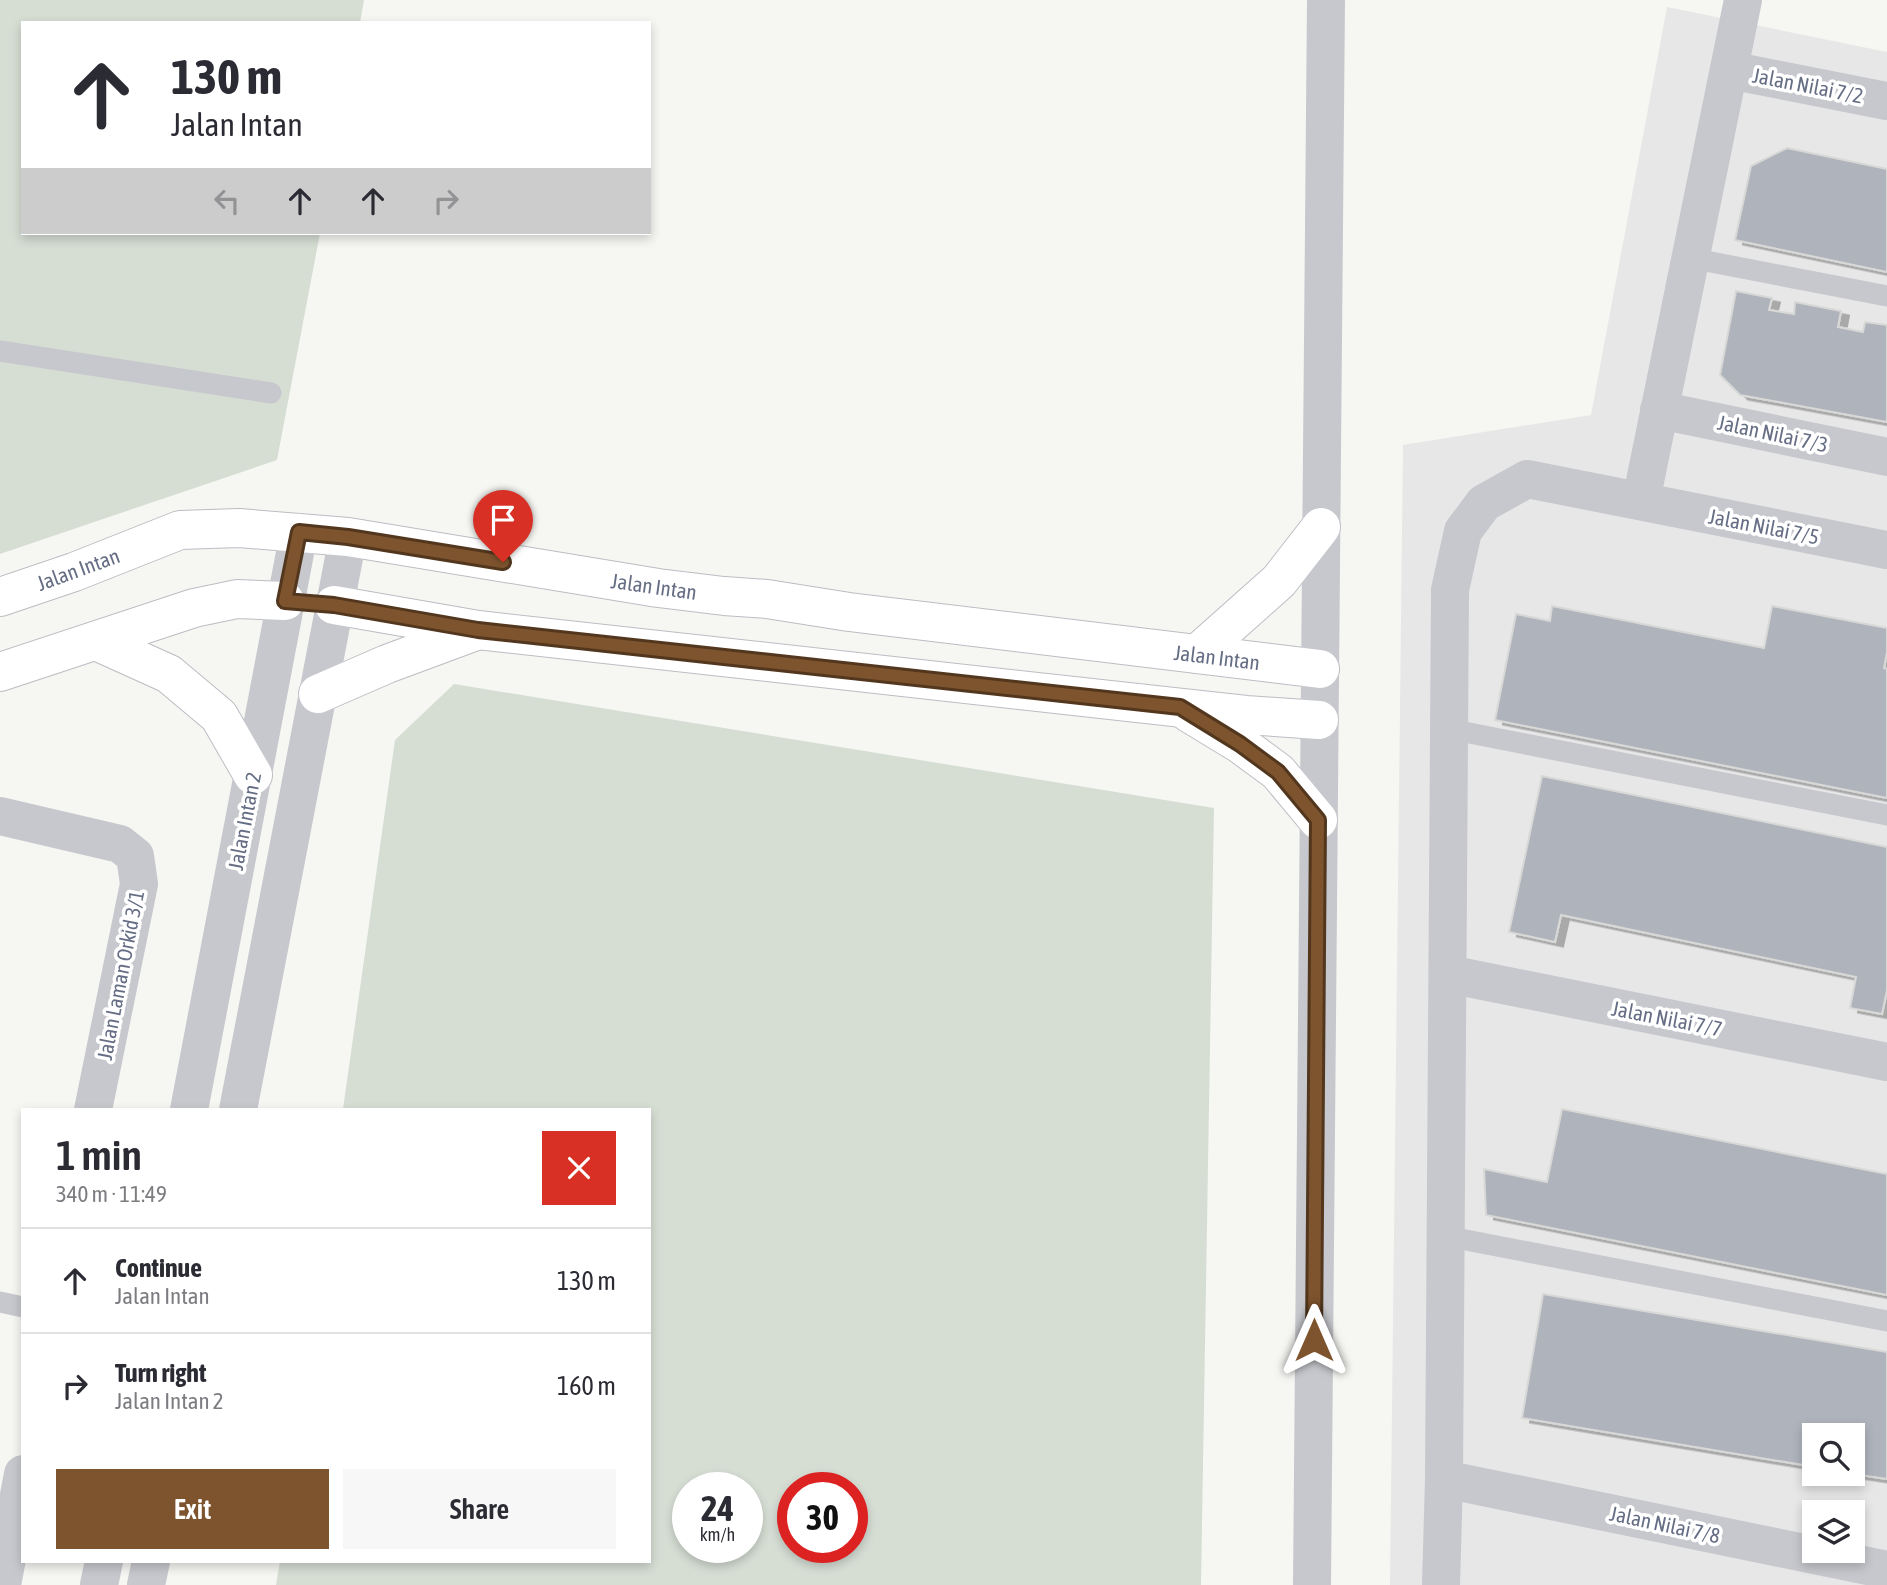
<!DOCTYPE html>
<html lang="en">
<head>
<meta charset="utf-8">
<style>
	body { margin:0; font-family:"Asap Condensed",sans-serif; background:#f7f7f7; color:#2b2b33; height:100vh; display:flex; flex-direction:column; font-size:26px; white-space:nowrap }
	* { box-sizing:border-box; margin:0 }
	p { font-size:23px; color:#7c7c81 }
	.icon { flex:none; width:38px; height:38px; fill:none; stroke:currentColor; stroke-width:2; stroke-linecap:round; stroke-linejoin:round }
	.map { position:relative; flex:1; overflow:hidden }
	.sheet { position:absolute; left:21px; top:1108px; width:630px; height:455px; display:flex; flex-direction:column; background:#fff; border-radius:0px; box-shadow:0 4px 10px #0003 }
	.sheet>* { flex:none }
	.banner { position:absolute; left:21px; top:21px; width:630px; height:214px; border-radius:0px; box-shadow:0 4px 10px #0003; background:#fff; color:#2b2b33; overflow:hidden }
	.tools { position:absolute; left:1802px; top:1423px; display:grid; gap:14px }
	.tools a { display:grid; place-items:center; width:63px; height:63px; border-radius:0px; background:#fff; box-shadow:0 4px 10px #0003; font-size:35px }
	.speed { position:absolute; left:672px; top:1472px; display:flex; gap:14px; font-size:35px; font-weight:700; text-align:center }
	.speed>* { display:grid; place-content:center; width:91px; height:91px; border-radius:50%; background:#fff; box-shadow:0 4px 10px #0003; line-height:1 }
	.speed small { font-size:18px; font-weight:400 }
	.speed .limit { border:10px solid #d22; background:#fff; color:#111 }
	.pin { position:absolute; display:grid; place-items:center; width:60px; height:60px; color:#fff; margin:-72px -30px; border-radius:50% 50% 50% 0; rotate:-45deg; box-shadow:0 0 7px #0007 }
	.pin .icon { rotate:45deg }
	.me { position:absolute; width:77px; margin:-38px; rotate:0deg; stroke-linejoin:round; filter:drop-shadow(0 0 5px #0008) }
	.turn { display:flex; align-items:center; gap:24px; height:147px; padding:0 35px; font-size:32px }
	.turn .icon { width:91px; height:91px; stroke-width:2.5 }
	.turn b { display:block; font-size:49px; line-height:60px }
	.lanes { display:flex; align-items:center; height:66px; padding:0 35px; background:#0003; justify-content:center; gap:35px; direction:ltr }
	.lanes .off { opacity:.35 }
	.round { display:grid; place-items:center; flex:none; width:74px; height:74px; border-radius:0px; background:#f7f7f7 }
	.headline { display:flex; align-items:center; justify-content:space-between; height:119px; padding:0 35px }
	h1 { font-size:42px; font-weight:600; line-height:52px }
	.cta { display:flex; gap:14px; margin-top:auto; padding:14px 35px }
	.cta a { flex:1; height:80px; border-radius:0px; background:#7e542e; color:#fff; font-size:28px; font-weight:600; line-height:80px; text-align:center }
	.cta a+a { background:#f7f7f7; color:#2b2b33 }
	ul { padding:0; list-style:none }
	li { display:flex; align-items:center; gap:21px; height:105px; padding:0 35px; border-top:2px solid #e1e1e2 }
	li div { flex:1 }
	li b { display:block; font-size:26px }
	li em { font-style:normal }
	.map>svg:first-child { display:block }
	.built { fill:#e7e7e7; fill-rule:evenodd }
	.green { fill:#d6ded4; fill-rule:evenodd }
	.building { fill:#afb3bc; stroke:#d8d8d6; stroke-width:2; filter:url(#shadow) }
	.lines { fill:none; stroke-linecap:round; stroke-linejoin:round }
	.secondary-casing { stroke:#bbbdc3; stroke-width:40 }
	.lane { stroke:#c7c8cd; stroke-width:21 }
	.street { stroke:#c7c8cd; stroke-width:38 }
	.secondary { stroke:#fff; stroke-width:38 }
	.route-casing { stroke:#52371e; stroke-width:18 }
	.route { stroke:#7e542e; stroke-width:12 }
	.labels { text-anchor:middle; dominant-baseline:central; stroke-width:7; stroke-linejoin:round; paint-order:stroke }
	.street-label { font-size:21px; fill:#666e85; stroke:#fff }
</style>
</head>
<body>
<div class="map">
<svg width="1887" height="1585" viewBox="0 0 1887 1585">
	<defs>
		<filter id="shadow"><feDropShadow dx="8" dy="4.5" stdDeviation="0" flood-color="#0004"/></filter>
	</defs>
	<rect width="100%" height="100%" fill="#f6f7f3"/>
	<!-- built -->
	<path class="built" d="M 1667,7 L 1887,52 L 1887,1585 L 1390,1585 L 1403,445 L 1591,415 ZM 1815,1435 L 1853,1435 L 1853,1474 L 1815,1474 ZM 1815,1512 L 1853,1512 L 1853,1550 L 1815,1550 Z"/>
	<!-- green -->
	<g class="green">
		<path d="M 0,0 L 364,0 L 360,23 L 23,23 L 23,233 L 320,233 L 277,460 L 0,554 Z"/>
		<path d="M 454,684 L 1214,808 L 1201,1585 L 276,1585 L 280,1561 L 649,1561 L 649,1110 L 343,1109 L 395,740 ZM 688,1488 L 747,1488 L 747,1547 L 688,1547 ZM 793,1488 L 852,1488 L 852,1547 L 793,1547 Z"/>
	</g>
	<!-- building -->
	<g class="building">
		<path d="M 1787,148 L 1887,169 L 1887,272 L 1735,240 L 1751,166 Z"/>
		<path d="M 1736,291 L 1772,298 L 1769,310 L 1794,314 L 1795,302 L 1841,311 L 1838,327 L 1863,332 L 1865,322 L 1887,325 L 1887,422 L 1740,395 L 1720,375 Z"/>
		<path d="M 1552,606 L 1764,648 L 1772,606 L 1887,628 L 1887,652 L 1884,668 L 1887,669 L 1887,798 L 1495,720 L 1516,614 L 1550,621 Z"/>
		<path d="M 1542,776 L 1887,847 L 1887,990 L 1882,1014 L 1850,1008 L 1856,977 L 1561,915 L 1555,942 L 1509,932 Z"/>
		<path d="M 1562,1109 L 1887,1174 L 1887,1295 L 1486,1215 L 1484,1169 L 1547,1182 Z"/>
		<path d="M 1543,1294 L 1887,1352 L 1887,1479 L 1853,1474 L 1853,1435 L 1815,1435 L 1815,1467 L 1522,1418 Z"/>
	</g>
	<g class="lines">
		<!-- secondary casing -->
		<g class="secondary-casing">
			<g id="secondary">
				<path d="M 0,597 L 74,572 L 180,530 L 239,528 L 348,537 L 658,588 L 724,596 L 767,599 L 849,612 L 1320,669"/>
				<path d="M 334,605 L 478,630 L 1246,715 L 1319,720"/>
				<path d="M 96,641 L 169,674 L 219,716 L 253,775"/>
				<path d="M 1197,654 L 1279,581 L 1321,527"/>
				<path d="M 0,672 L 194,608 L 237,599 L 285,601"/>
				<path d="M 318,694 L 387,664 L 476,631"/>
				<path d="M 1189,713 L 1240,744 L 1278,772 L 1318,820"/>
			</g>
		</g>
		<!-- lane -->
		<g class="lane">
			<path d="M 1690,258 L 1887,296"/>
			<path d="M 0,351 L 271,393"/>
			<path d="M 1449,729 L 1887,815"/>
			<path d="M 1445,1236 L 1887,1321"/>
			<path d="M 0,1302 L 23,1307"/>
		</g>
		<!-- street -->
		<g class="street">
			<path d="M 1729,70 L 1887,101"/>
			<path d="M 1659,410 L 1887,457"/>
			<path d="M 1641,501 L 1743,0"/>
			<path d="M 0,816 L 120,844 L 135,856 L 139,884 L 93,1110"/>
			<path d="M 1448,974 L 1887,1062"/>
			<path d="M 189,1110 L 299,532"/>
			<path d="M 238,1110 L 348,537"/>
			<path d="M 1444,1479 L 1887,1570"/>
			<path d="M 2,1585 L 23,1474"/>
			<path d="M 99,1585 L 104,1561"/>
			<path d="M 146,1585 L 151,1561"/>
			<path d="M 1312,1585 L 1326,0"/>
			<path d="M 1441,1585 L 1444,1479 L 1450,590 L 1463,531 L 1484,503 L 1527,479 L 1887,550"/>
		</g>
		<!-- secondary -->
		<use href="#secondary" class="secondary"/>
	</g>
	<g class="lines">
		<!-- route casing -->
		<g class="route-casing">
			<path id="route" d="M 503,562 L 348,537 L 299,532 L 285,601 L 334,605 L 478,630 L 1180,707 L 1240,744 L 1278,772 L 1318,820 L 1314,1340"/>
		</g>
		<!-- route -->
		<use href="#route" class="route"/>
	</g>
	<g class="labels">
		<!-- street labels -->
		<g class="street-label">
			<text transform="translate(1808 85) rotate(11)">Jalan Nilai 7/2</text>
			<text transform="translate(1773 433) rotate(12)">Jalan Nilai 7/3</text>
			<text transform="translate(1764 526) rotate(11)">Jalan Nilai 7/5</text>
			<text transform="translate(78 569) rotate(-20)">Jalan Intan</text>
			<text transform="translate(654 586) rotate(8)">Jalan Intan</text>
			<text transform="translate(1217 657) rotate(7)">Jalan Intan</text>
			<text transform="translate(244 821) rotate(-79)">Jalan Intan 2</text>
			<text transform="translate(120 975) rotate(-79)">Jalan Laman Orkid 3/1</text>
			<text transform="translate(1667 1018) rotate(11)">Jalan Nilai 7/7</text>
			<text transform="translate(1665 1524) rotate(12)">Jalan Nilai 7/8</text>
		</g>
	</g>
</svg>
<div class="tools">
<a><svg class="icon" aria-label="search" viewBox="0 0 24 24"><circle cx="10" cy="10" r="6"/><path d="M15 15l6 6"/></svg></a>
<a><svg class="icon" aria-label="layers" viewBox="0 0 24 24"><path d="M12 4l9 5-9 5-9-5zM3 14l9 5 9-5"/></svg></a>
</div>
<div class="speed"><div>24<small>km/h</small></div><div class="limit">30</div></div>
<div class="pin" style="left:503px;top:562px;background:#d93025"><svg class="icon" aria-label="arrive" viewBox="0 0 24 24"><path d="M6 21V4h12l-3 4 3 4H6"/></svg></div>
<svg class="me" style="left:1314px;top:1340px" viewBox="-20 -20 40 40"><path d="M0-17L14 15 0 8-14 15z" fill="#7e542e" stroke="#fff" stroke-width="4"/></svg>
<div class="banner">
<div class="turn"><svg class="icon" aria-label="ahead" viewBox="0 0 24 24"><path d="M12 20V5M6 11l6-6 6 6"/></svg><div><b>130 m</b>Jalan Intan</div></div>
<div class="lanes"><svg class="icon off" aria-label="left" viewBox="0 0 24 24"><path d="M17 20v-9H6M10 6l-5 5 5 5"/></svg><svg class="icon" aria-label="ahead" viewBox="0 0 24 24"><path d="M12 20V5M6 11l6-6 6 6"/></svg><svg class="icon" aria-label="ahead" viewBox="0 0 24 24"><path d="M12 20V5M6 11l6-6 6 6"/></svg><svg class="icon off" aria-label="right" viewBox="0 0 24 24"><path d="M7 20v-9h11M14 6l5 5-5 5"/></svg></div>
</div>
<section class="sheet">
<div class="headline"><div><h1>1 min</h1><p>340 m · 11:49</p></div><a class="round" style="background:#d93025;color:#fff"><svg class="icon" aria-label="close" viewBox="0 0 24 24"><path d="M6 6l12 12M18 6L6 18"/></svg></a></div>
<ul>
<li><svg class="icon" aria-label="ahead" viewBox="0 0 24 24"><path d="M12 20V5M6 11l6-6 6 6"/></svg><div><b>Continue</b><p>Jalan Intan</p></div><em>130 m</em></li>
<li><svg class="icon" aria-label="right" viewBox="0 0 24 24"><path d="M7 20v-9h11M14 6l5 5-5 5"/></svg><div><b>Turn right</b><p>Jalan Intan 2</p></div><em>160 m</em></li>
</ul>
<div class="cta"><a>Exit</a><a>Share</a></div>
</section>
</div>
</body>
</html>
